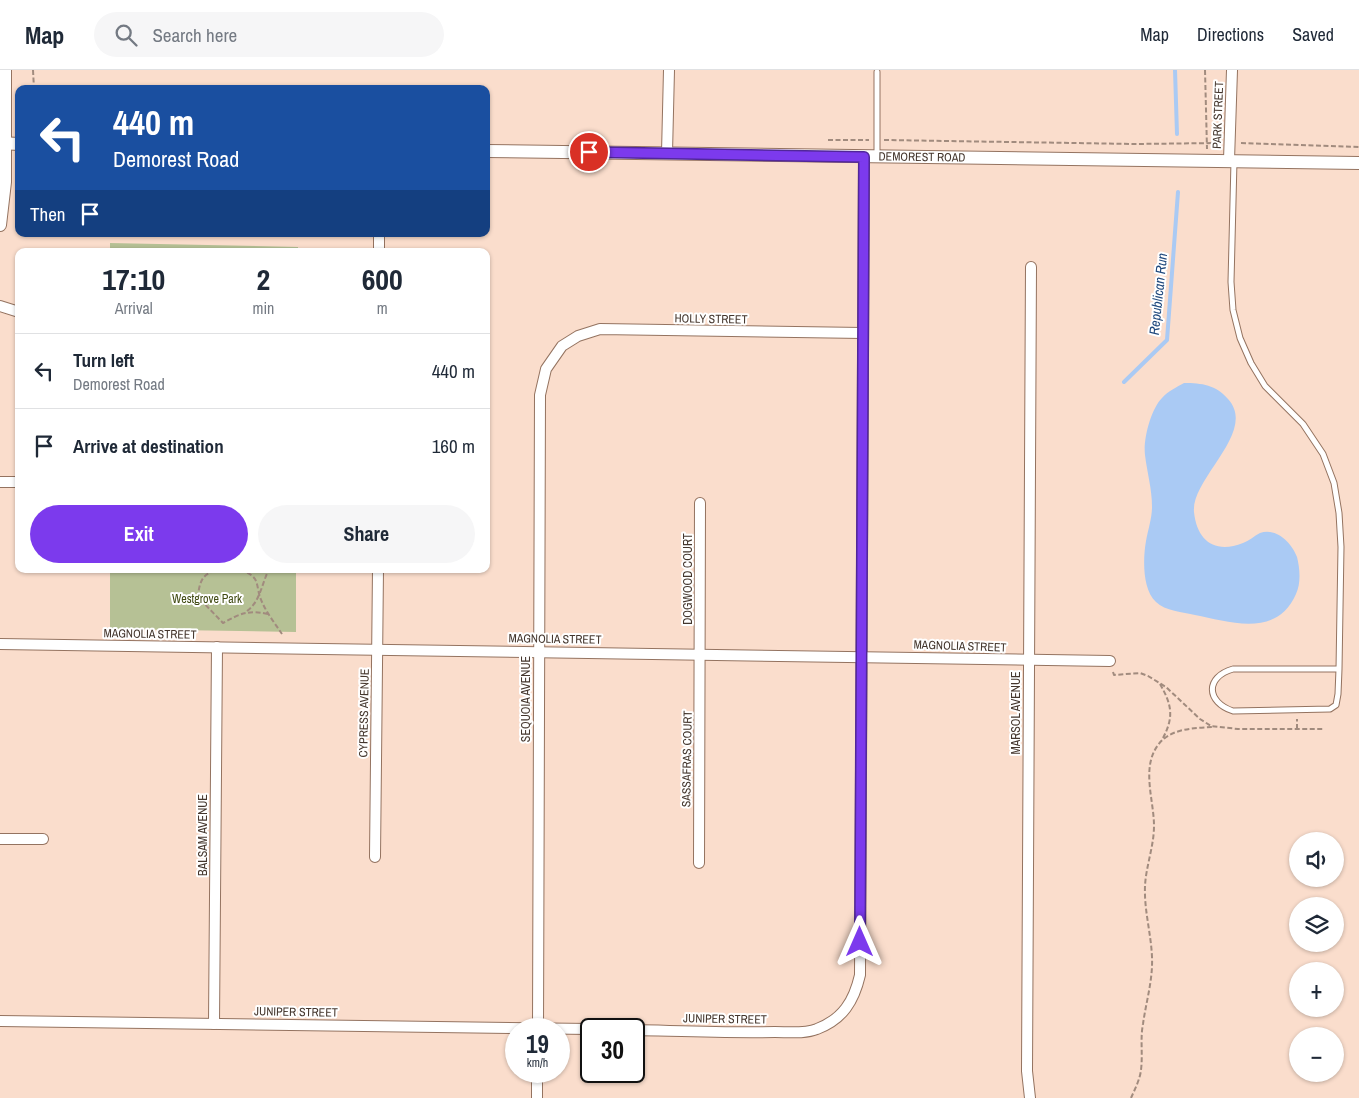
<!DOCTYPE html>
<html lang="en">
<head>
<meta charset="utf-8">
<style>
	body { margin:0; font-family:"Archivo Narrow",sans-serif; background:#f6f6f7; color:#1f2937; height:100vh; display:flex; flex-direction:column; font-size:19px; white-space:nowrap }
	* { box-sizing:border-box; margin:0 }
	p { font-size:16px; color:#747a83 }
	.icon { flex:none; width:28px; height:28px; fill:none; stroke:currentColor; stroke-width:2; stroke-linecap:round; stroke-linejoin:round }
	.map { position:relative; flex:1; overflow:hidden }
	.side { position:absolute; left:15px; top:178px; width:475px; height:325px; display:flex; flex-direction:column; background:#fff; border-radius:10px; box-shadow:0 1px 4px #0004 }
	.side>* { flex:none }
	.guide { position:absolute; left:15px; top:15px; width:475px; height:152px; border-radius:10px; box-shadow:0 1px 4px #0004; background:#1a4fa0; color:#fff; overflow:hidden }
	.buttons { position:absolute; left:1289px; top:762px; display:grid; gap:10px }
	.buttons a { display:grid; place-items:center; width:55px; height:55px; border-radius:50%; background:#fff; box-shadow:0 1px 4px #0004; font-size:25px }
	.speed { position:absolute; left:505px; top:948px; display:flex; gap:10px; font-size:25px; font-weight:700; text-align:center }
	.speed>* { display:grid; place-content:center; width:65px; height:65px; border-radius:50%; background:#fff; box-shadow:0 1px 4px #0004; line-height:1 }
	.speed small { font-size:12px; font-weight:400 }
	.speed .limit { border:2px solid #111; border-radius:8px; background:#fff; color:#111 }
	.pin { position:absolute; display:grid; place-items:center; width:42px; height:42px; color:#fff; margin:-21px; border:2px solid #fff; border-radius:50%; box-shadow:0 1px 5px #0007 }
	.me { position:absolute; width:55px; margin:-28px; rotate:0deg; stroke-linejoin:round; filter:drop-shadow(0 0 4px #0008) }
	.turn { display:flex; align-items:center; gap:18px; height:105px; padding:0 15px; font-size:22px }
	.turn .icon { width:65px; height:65px; stroke-width:2.5 }
	.turn b { display:block; font-size:35px; line-height:42px }
	.then { display:flex; align-items:center; height:48px; padding:0 15px; background:#0003; gap:10px; font-size:19px }
	.eta { display:flex; justify-content:space-evenly; align-items:center; height:85px; text-align:center }
	.eta b { font-size:30px; font-weight:700; line-height:35px }
	.primary-button { display:flex; gap:10px; margin-top:auto; padding:10px 15px }
	.primary-button a { flex:1; height:58px; border-radius:30px; background:#7c3aed; color:#fff; font-size:20px; font-weight:700; line-height:58px; text-align:center }
	.primary-button a+a { background:#f6f6f7; color:#1f2937 }
	ul { padding:0; list-style:none }
	li { display:flex; align-items:center; gap:15px; height:75px; padding:0 15px; border-top:1px solid #e0e1e3 }
	li div { flex:1 }
	li b { display:block; font-size:19px }
	li em { font-style:normal }
	header { display:flex; align-items:center; gap:30px; box-sizing:border-box; height:70px; padding:0 25px; background:#fff; border-bottom:1px solid #e0e1e3 }
	header strong { font-size:24px }
	nav { display:flex; gap:28px; margin-inline-start:auto; font-size:18px }
	.search { width:350px; height:45px; background:#f6f6f7; display:flex; align-items:center; gap:12px; box-sizing:border-box; padding:0 18px; border-radius:28px; color:#747a83; font-size:19px }
	.map>svg:first-child { display:block }
	.green { fill:#b6c195 }
	.water { fill:#aacaf4 }
	.lines { fill:none; stroke-linecap:round; stroke-linejoin:round }
	.stream { stroke:#aacaf4; stroke-width:4 }
	.service-casing { stroke:#947360; stroke-width:7 }
	.minor-casing { stroke:#947360; stroke-width:12 }
	.tertiary-casing { stroke:#947360; stroke-width:14 }
	.path { stroke:#a18b7e; stroke-width:2; stroke-dasharray:5 2.5; stroke-linecap:butt }
	.service { stroke:#fff; stroke-width:5 }
	.minor { stroke:#fff; stroke-width:10 }
	.tertiary { stroke:#fff; stroke-width:12 }
	.route-casing { stroke:#51269a; stroke-width:12 }
	.route { stroke:#7c3aed; stroke-width:9 }
	.labels { text-anchor:middle; dominant-baseline:central; stroke-width:4; stroke-linejoin:round; paint-order:stroke }
	.street-label { font-size:12px; fill:#44362d; stroke:#fff }
	.park-label { font-size:12px; fill:#404a12; stroke:#fff }
	.water-label { font-size:14px; font-style:italic; fill:#214a7e; stroke:#fff }
</style>
</head>
<body>
<header>
<strong>Map</strong>
<div class="search"><svg class="icon" aria-label="search" viewBox="0 0 24 24"><circle cx="10" cy="10" r="6"/><path d="M15 15l6 6"/></svg>Search here</div>
<nav><a>Map</a><a>Directions</a><a>Saved</a></nav>
</header>
<div class="map">
<svg width="1359" height="1028" viewBox="0 0 1359 1028">
	<rect width="100%" height="100%" fill="#faddcc"/>
	<!-- green -->
	<g class="green">
		<path d="M 110,173 L 298,177 L 298,181 L 110,181 Z"/>
		<path d="M 110,499 L 296,499 L 296,562 L 110,559 Z"/>
	</g>
	<!-- water -->
	<path class="water" d="M 1184,313 C 1202,313 1216,315 1228,329 C 1258,362 1191,408 1194,442 C 1197,471 1215,484 1243,473 C 1249,471 1254,466 1260,463 C 1276,457 1292,473 1297,487 C 1300,499 1301,513 1296,524 C 1277,568 1230,552 1195,545 C 1183,542 1165,541 1156,532 C 1142,519 1143,488 1146,471 C 1148,460 1152,448 1152,437 C 1152,419 1147,402 1145,385 C 1143,369 1151,339 1162,328 C 1168,321 1177,317 1184,313 Z"/>
	<g class="lines">
		<!-- stream -->
		<g class="stream">
			<path d="M 1175,0 L 1177,64"/>
			<path d="M 1124,312 L 1167,270 L 1178,122"/>
		</g>
		<!-- service casing -->
		<g class="service-casing">
			<g id="service">
				<path d="M 877,86 L 877,2"/>
				<path d="M 1234,91 L 1231,212 L 1233,240 L 1240,268 L 1251,293 L 1265,316 L 1303,354 L 1323,384 L 1334,413 L 1339,443 L 1341,477 L 1339,599 L 1338,624 L 1336,635 L 1330,639 L 1233,641 C 1206,632 1205,607 1233,599 L 1339,599"/>
			</g>
		</g>
		<!-- minor casing -->
		<g class="minor-casing">
			<g id="minor">
				<path d="M 667,83 L 669,0"/>
				<path d="M 1229,90 L 1232,0"/>
				<path d="M 379,181 L 379,164"/>
				<path d="M 0,236 L 19,242"/>
				<path d="M 0,412 L 19,412"/>
				<path d="M 0,574 L 1110,591"/>
				<path d="M 0,769 L 43,769"/>
				<path d="M 375,787 L 378,499"/>
				<path d="M 699,793 L 700,433"/>
				<path d="M 0,951 L 591,959"/>
				<path d="M 214,954 L 217,577"/>
				<path d="M 538,959 L 540,325 L 546,299 L 562,276 L 578,266 L 600,259 L 863,263"/>
				<path d="M 634,960 C 681,961 728,963 775,962 C 788,962 805,964 817,959 C 843,949 854,931 860,905 L 864,87"/>
				<path d="M 537,1028 L 537,1001"/>
				<path d="M 1030,1028 L 1027,1001 L 1031,197"/>
			</g>
		</g>
		<!-- tertiary casing -->
		<g class="tertiary-casing">
			<g id="tertiary">
				<path d="M 0,73 L 19,74"/>
				<path id="s1" d="M 486,81 L 1359,93"/>
				<path d="M 0,155 L 5,112 L 5,0"/>
			</g>
		</g>
		<!-- path -->
		<g class="path">
			<path d="M 33,0 L 34,19"/>
			<path d="M 1205,0 L 1207,79"/>
			<path d="M 828,70 L 869,70"/>
			<path d="M 884,70 L 1136,74 L 1219,73"/>
			<path d="M 1241,73 L 1359,77"/>
			<path d="M 247,541 C 260,532 262,513 269,499"/>
			<path d="M 268,544 C 248,540 241,543 223,553 L 198,527 C 199,515 201,504 215,501 C 228,498 247,498 255,509 C 258,514 258,522 260,527 C 265,541 274,552 282,564"/>
			<path d="M 1113,602 L 1114,605 L 1140,603 L 1148,606 L 1166,617 L 1200,649 L 1211,656 L 1238,659 L 1323,659"/>
			<path d="M 1160,614 C 1172,635 1174,647 1163,668"/>
			<path d="M 1297,659 L 1297,649"/>
			<path d="M 1131,1028 C 1135,1019 1140,1009 1141,1000 C 1143,984 1140,969 1143,954 C 1146,932 1153,910 1152,887 C 1151,863 1144,840 1145,816 C 1146,796 1154,776 1154,756 C 1154,730 1141,698 1158,675 C 1170,658 1195,658 1214,657"/>
		</g>
		<!-- service -->
		<use href="#service" class="service"/>
		<!-- minor -->
		<use href="#minor" class="minor"/>
		<!-- tertiary -->
		<use href="#tertiary" class="tertiary"/>
	</g>
	<g class="lines">
		<!-- route casing -->
		<g class="route-casing">
			<path id="route" d="M 589,82 L 864,87 L 860,872"/>
		</g>
		<!-- route -->
		<use href="#route" class="route"/>
	</g>
	<g class="labels">
		<!-- street labels -->
		<g class="street-label">
			<text transform="translate(1218 45) rotate(-88)">PARK STREET</text>
			<text stroke="none"><textPath href="#s1" startOffset="436">DEMOREST ROAD</textPath></text>
			<text transform="translate(711 249) rotate(1)">HOLLY STREET</text>
			<text transform="translate(688 509) rotate(-90)">DOGWOOD COURT</text>
			<text transform="translate(150 564) rotate(1)">MAGNOLIA STREET</text>
			<text transform="translate(555 569) rotate(1)">MAGNOLIA STREET</text>
			<text transform="translate(960 576) rotate(2)">MAGNOLIA STREET</text>
			<text transform="translate(526 629) rotate(-90)">SEQUOIA AVENUE</text>
			<text transform="translate(364 643) rotate(-89)">CYPRESS AVENUE</text>
			<text transform="translate(1016 643) rotate(-90)">MARSOL AVENUE</text>
			<text transform="translate(687 689) rotate(-89)">SASSAFRAS COURT</text>
			<text transform="translate(203 765) rotate(-90)">BALSAM AVENUE</text>
			<text transform="translate(296 942) rotate(1)">JUNIPER STREET</text>
			<text transform="translate(725 949) rotate(1)">JUNIPER STREET</text>
		</g>
		<!-- park labels -->
		<g class="park-label">
			<text x="207" y="529">Westgrove Park</text>
		</g>
		<!-- water labels -->
		<g class="water-label">
			<text transform="translate(1158 224) rotate(-84)">Republican Run</text>
		</g>
	</g>
</svg>
<div class="buttons">
<a><svg class="icon" aria-label="sound" viewBox="0 0 24 24"><path d="M4 9h4l5-4v14l-5-4H4zM17 9q2 3 0 6"/></svg></a>
<a><svg class="icon" aria-label="layers" viewBox="0 0 24 24"><path d="M12 4l9 5-9 5-9-5zM3 14l9 5 9-5"/></svg></a>
<a>+</a>
<a>−</a>
</div>
<div class="speed"><div>19<small>km/h</small></div><div class="limit">30</div></div>
<div class="pin" style="left:589px;top:82px;background:#d93025"><svg class="icon" aria-label="arrive" viewBox="0 0 24 24"><path d="M6 21V4h12l-3 4 3 4H6"/></svg></div>
<svg class="me" style="left:860px;top:872px" viewBox="-20 -20 40 40"><path d="M0-17L14 15 0 8-14 15z" fill="#7c3aed" stroke="#fff" stroke-width="4"/></svg>
<div class="guide">
<div class="turn"><svg class="icon" aria-label="left" viewBox="0 0 24 24"><path d="M17 20v-9H6M10 6l-5 5 5 5"/></svg><div><b>440 m</b>Demorest Road</div></div>
<div class="then">Then<svg class="icon" aria-label="arrive" viewBox="0 0 24 24"><path d="M6 21V4h12l-3 4 3 4H6"/></svg></div>
</div>
<section class="side">
<div class="eta">
<div><b>17:10</b><p>Arrival</p></div>
<div><b>2</b><p>min</p></div>
<div><b>600</b><p>m</p></div>
</div>
<ul>
<li><svg class="icon" aria-label="left" viewBox="0 0 24 24"><path d="M17 20v-9H6M10 6l-5 5 5 5"/></svg><div><b>Turn left</b><p>Demorest Road</p></div><em>440 m</em></li>
<li><svg class="icon" aria-label="arrive" viewBox="0 0 24 24"><path d="M6 21V4h12l-3 4 3 4H6"/></svg><div><b>Arrive at destination</b></div><em>160 m</em></li>
</ul>
<div class="primary-button"><a>Exit</a><a>Share</a></div>
</section>
</div>
</body>
</html>
